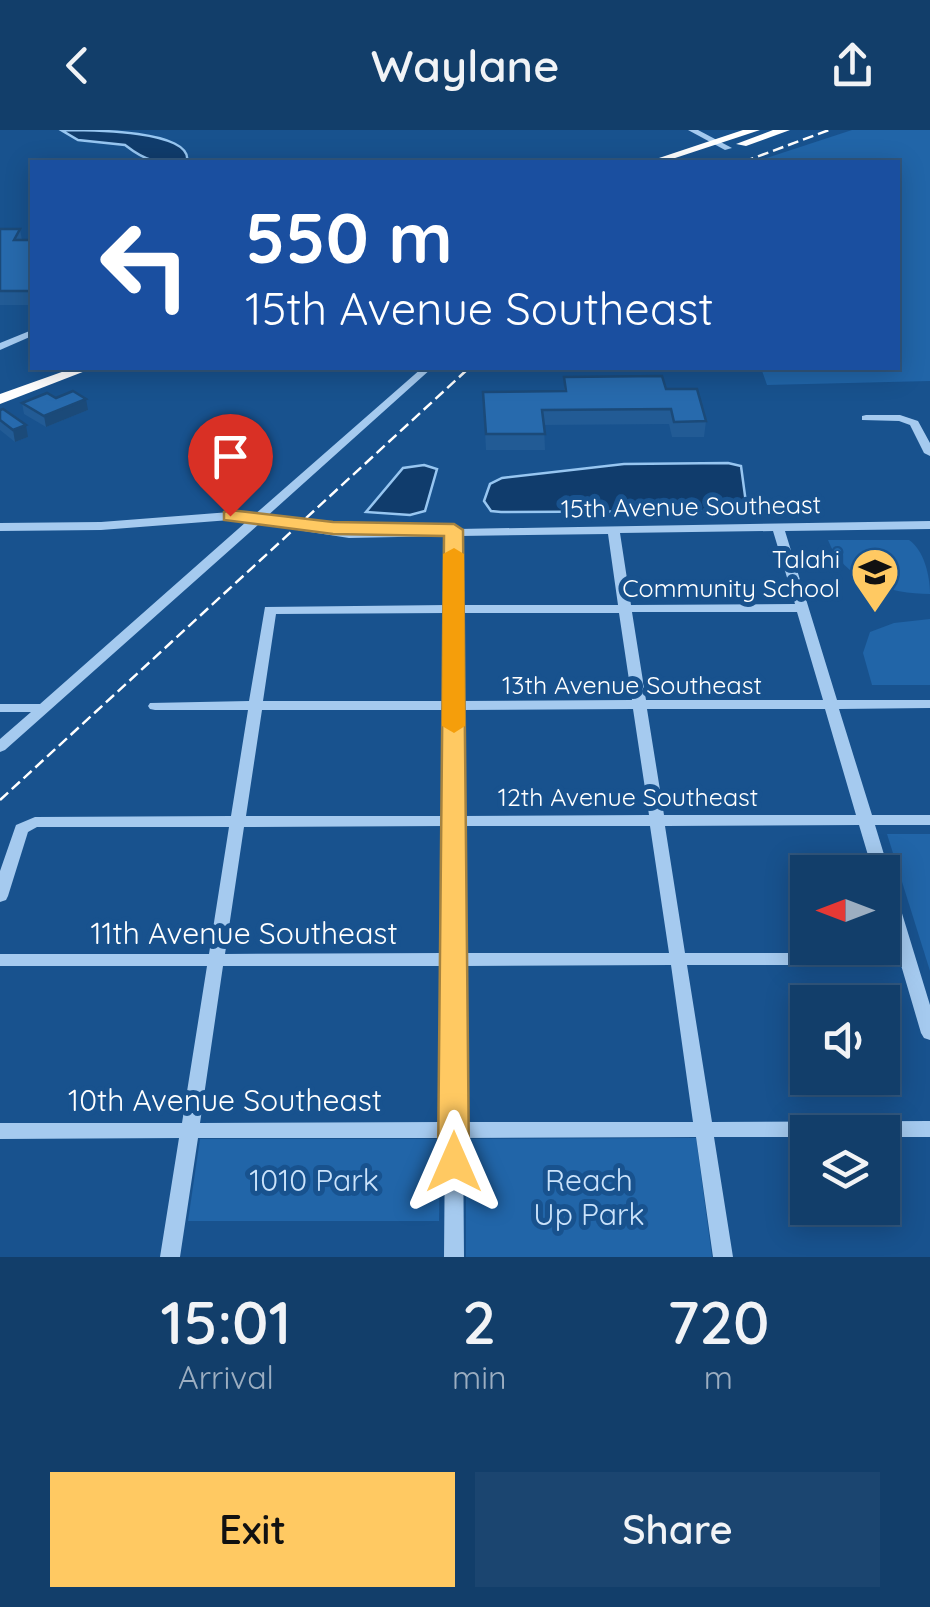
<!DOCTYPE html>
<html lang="en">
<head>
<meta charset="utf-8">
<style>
	body { margin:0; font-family:Quicksand,sans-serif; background:#1b4570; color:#f1f3f6; height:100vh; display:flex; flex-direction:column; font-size:38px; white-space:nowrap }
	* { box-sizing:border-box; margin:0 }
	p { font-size:32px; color:#9caec1 }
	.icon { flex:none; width:55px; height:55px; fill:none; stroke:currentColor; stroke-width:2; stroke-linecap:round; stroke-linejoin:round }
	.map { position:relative; height:1127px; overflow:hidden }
	.sheet { display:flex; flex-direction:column; background:#123e6a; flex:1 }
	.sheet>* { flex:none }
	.hud { position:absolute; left:30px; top:30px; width:870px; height:210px; border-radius:0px; box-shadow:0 5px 25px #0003,0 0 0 2px #31577e; background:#1a4fa0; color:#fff; overflow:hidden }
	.needle { width:65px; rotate:270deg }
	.buttons { position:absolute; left:790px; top:725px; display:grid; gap:20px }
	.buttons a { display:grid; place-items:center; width:110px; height:110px; border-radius:0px; background:#123e6a; box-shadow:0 5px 25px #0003,0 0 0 2px #31577e; font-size:50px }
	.pin { position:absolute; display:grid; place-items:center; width:85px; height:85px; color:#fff; margin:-102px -42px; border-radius:50% 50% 50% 0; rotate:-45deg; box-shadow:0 0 10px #0007 }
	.pin .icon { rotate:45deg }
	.me { position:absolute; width:110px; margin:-55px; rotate:0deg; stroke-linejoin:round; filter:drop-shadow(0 0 8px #0008) }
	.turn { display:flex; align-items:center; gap:35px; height:210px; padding:0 50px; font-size:45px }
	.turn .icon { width:130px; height:130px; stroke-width:2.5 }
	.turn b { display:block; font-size:70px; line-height:85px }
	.eta { display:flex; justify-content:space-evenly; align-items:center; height:170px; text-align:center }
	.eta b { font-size:60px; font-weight:600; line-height:70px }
	.primary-button { display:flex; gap:20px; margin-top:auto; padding:20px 50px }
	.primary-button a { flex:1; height:115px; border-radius:0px; background:#ffc962; color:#111; font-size:40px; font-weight:600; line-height:115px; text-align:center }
	.primary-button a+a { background:#1b4570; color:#f1f3f6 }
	header { display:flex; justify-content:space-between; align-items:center; height:130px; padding:0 50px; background:#123e6a; font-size:45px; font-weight:600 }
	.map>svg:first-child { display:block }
	.green { fill:#2165a8 }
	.water { fill:#103c6c; stroke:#97c6f1; stroke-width:2.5 }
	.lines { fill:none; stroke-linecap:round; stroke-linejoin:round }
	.minor { fill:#a5caef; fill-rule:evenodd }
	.highway { fill:#fff; fill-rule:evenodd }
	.rail { stroke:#fff; stroke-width:2.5; stroke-dasharray:11 5; stroke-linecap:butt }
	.wall { fill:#225b95 }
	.shaded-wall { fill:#1b4a79 }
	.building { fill:#276aad; stroke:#1b4a79; stroke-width:2.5 }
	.route { fill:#ffc962; stroke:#a68340; stroke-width:2.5 }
	.slow { fill:#f59e0b }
	.labels { text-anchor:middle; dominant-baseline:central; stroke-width:10; stroke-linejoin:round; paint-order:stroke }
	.street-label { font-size:25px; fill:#fff; stroke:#18528e }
	.poi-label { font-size:25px; fill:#fff; stroke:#18528e; text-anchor:end }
	.near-street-label { font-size:30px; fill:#fff; stroke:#18528e }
	.near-park-label { font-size:30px; fill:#cbe3fb; stroke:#18528e }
</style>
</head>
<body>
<header><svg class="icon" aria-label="back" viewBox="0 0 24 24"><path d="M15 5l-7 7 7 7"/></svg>Waylane<svg class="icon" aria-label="share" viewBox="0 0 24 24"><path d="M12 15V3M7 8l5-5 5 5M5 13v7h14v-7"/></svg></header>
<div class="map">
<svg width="930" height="1127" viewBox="0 0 930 1127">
	<rect width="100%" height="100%" fill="#18528e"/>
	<!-- green -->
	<g class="green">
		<path d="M 852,0 L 930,0 L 930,251 L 767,255 L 761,238 L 898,238 L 898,32 L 754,32 Z"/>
		<path d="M 828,410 L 909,410 C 924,420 930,446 930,464 C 890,464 843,450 828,410 Z"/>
		<path d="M 930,489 L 930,555 L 872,555 L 863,523 L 870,502 L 894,493 Z"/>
		<path d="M 887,704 L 930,704 L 930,841 Z"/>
		<path d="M 696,1008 L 712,1127 L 466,1127 L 466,1009 Z"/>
		<path d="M 200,1009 L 440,1009 L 439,1091 L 188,1091 Z"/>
	</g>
	<!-- water -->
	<g class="water">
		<path d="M 61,0 C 91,0 194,0 187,32 C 157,33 148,33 125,15 L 78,10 Z"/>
		<path d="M 728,333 L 741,336 L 746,373 L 727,381 L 501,382 L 491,381 L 484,371 L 490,354 L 502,348 L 624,334 Z"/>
		<path d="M 424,335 L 437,339 L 425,381 L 410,385 L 366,382 L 403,338 Z"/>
	</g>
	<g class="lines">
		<!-- minor -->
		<g class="minor">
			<path d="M 688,0 L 698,0 L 732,18 L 725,20 Z"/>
			<path d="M 32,200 L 32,206 L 0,220 L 0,213 Z"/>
			<path d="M 422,238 L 432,238 L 265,388 L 349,400 L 448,399 L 453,396 L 458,399 L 930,391 L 930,399 L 785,401 L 837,570 L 930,570 L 930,578 L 839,579 L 872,685 L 930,685 L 930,695 L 875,695 L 930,875 L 930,910 L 924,908 L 921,903 L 901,835 L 687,835 L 712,992 L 930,991 L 930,1007 L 882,1007 L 882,1002 L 808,1002 L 808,1007 L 714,1007 L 733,1127 L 713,1127 L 696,1007 L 463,1008 L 464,1127 L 444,1127 L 445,1008 L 198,1008 L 180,1127 L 160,1127 L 179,1008 L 0,1009 L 0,993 L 182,993 L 207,836 L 0,836 L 0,824 L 209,824 L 229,697 L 37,697 L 28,702 L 8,766 L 6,770 L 0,772 L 0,741 L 16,695 L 35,687 L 231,686 L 248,580 L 155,580 L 150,579 L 148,576 L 150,573 L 249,571 L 265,477 L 447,475 L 447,406 L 349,408 L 259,394 L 5,620 L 0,622 L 0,609 L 31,582 L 0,582 L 0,574 L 40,574 L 246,392 L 230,390 L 101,400 L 0,401 L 0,393 L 101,392 L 230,382 L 253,386 ZM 773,401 L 795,474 L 631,475 L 620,403 ZM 608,404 L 618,475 L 459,475 L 459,406 ZM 632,482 L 797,482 L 823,570 L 646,570 ZM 447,483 L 446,571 L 263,571 L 276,484 ZM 460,483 L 619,483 L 632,570 L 460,571 ZM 633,579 L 649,685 L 461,686 L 460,580 ZM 647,579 L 825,579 L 856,685 L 664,685 ZM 262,580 L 446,580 L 446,686 L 246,686 ZM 859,695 L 873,742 L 882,742 L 882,775 L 897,823 L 685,823 L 665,696 ZM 446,696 L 445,823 L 225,824 L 244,697 ZM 461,696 L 650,696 L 669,823 L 462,823 ZM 671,835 L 693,992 L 463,992 L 462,836 ZM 223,836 L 445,836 L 445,992 L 200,993 Z"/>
			<path d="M 866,285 L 900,285 L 918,291 L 930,313 L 930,326 L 924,323 L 910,295 L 899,291 L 862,290 L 862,286 Z"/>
		</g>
		<!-- highway -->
		<g class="highway">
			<path d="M 743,0 L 760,0 L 663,32 L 647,32 Z"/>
			<path d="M 773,0 L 790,0 L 746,16 L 736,14 Z"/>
			<path d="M 73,238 L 93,238 L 0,274 L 0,264 Z"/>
		</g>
		<!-- rail -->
		<g class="rail">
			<path d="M 743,32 L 829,0"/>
			<path d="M 0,670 L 469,238"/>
		</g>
	</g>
	<!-- wall -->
	<g class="wall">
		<path d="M 0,99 L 20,99 L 22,110 L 32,110 L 32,175 L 0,175 Z"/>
		<path d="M 564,247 L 666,259 L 706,291 L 704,307 L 672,307 L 669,294 L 544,295 L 545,320 L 486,320 L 483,262 L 564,261 Z"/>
		<path d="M 56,268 L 88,280 L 46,297 L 24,284 L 22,273 Z"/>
		<path d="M 0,280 L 28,307 L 15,312 L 0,300 Z"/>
	</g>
	<!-- shaded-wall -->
	<g class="shaded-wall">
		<path d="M 86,269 L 88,280 L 46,297 L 44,286 Z"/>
		<path d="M 26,295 L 28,307 L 15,312 L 13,300 Z"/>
	</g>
	<!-- building -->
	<g class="building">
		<path d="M 0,99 L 20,99 L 14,110 L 32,110 L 32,161 L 0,161 Z"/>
		<path d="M 662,246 L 666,259 L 697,259 L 706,291 L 674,292 L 671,279 L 542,280 L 545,304 L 486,304 L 483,262 L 566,261 L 564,247 Z"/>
		<path d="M 73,261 L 86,269 L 44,286 L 22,273 L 47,263 L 56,268 Z"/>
		<path d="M 3,279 L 26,295 L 13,300 L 0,290 L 0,280 Z"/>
	</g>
	<!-- route -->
	<path class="route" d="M 230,380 L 333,392 L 454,394 L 463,400 L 469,1032 L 465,1041 L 454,1045 L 443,1041 L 438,1032 L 444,406 L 333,404 L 224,390 L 224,382 Z"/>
	<!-- slow -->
	<path class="slow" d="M 454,418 L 464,424 L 465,596 L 454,603 L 442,596 L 443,424 Z"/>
	<!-- icons -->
	<defs>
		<g id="school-pin" transform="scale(2.5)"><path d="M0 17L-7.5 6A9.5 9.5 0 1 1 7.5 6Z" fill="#ffc962" stroke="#18528e"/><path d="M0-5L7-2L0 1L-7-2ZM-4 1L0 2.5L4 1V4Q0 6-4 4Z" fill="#111"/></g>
	</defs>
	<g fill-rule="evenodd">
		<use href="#school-pin" x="875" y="442"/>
	</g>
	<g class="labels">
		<!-- street labels -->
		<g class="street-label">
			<text transform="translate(691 376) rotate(-1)">15th Avenue Southeast</text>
			<text x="632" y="554">13th Avenue Southeast</text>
			<text x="628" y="666">12th Avenue Southeast</text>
		</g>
		<!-- poi labels -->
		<g class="poi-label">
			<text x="840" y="428">Talahi<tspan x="840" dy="29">Community School</tspan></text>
		</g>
		<!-- near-street labels -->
		<g class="near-street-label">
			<text x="244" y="803">11th Avenue Southeast</text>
			<text x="225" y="970">10th Avenue Southeast</text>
		</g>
		<!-- near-park labels -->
		<g class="near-park-label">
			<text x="314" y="1050">1010 Park</text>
			<text x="589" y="1050">Reach<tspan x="589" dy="34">Up Park</tspan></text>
		</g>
	</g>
</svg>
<div class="buttons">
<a><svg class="needle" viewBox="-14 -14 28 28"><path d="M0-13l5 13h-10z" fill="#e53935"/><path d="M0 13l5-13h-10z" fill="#9caec1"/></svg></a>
<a><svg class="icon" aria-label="sound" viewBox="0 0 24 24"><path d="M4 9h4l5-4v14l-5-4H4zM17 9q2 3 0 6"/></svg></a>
<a><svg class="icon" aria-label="layers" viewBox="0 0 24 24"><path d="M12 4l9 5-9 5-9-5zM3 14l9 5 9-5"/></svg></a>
</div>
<div class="pin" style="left:230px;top:386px;background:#d93025"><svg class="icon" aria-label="arrive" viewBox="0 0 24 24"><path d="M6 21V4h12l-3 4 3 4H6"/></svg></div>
<svg class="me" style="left:454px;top:1032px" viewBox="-20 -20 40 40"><path d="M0-17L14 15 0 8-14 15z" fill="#ffc962" stroke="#fff" stroke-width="4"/></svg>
<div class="hud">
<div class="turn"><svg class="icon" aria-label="left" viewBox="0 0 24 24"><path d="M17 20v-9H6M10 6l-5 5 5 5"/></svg><div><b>550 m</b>15th Avenue Southeast</div></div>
</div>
</div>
<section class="sheet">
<div class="eta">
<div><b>15:01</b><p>Arrival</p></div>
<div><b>2</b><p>min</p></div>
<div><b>720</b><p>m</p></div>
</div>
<div class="primary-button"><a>Exit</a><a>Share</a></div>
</section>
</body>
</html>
